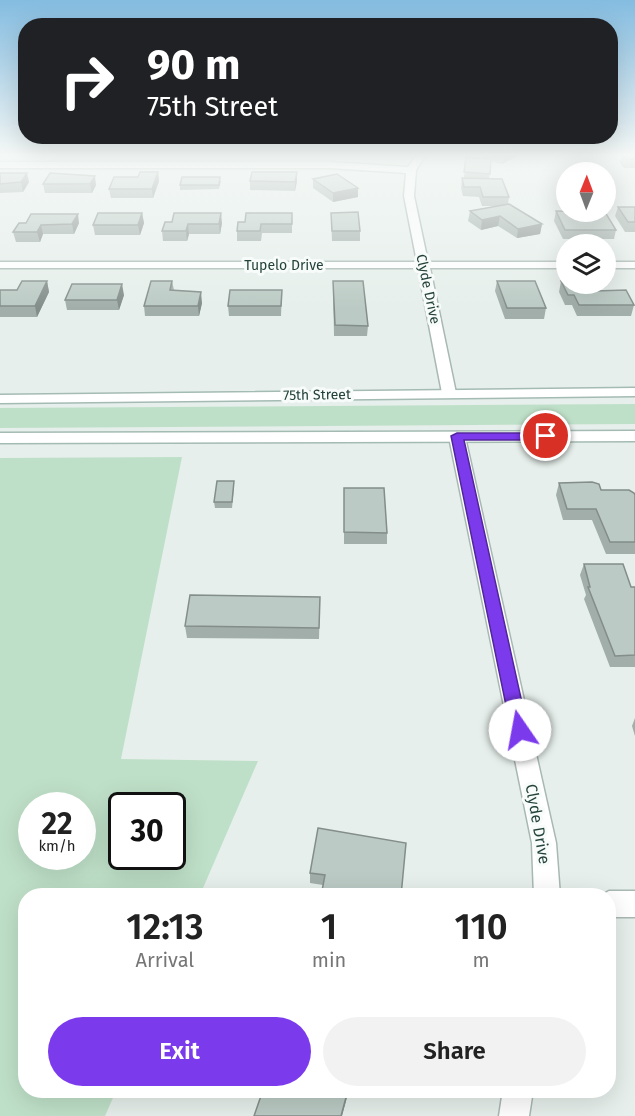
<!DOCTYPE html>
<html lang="en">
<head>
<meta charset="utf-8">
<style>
	body { margin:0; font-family:"Fira Sans",sans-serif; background:#f2f2f2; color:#222; height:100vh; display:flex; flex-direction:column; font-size:22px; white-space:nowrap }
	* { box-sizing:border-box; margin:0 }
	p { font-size:20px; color:#767676 }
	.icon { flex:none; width:33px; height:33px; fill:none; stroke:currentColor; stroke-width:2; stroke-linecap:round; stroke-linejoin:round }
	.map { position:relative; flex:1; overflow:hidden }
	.panel { position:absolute; left:18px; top:888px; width:598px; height:210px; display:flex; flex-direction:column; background:#fff; border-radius:24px; box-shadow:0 6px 24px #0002 }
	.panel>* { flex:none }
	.banner { position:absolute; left:18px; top:18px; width:600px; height:126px; border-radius:24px; box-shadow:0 6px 24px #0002; background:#202124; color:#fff; overflow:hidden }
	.needle { width:39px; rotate:1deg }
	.buttons { position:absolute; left:556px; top:162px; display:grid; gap:12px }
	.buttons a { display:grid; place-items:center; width:60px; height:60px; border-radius:50%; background:#fff; box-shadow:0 6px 24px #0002; font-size:30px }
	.speed { position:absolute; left:18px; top:792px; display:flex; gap:12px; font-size:30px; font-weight:700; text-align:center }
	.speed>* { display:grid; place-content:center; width:78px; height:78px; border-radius:50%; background:#fff; box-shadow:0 6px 24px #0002; line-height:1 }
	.speed small { font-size:15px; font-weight:400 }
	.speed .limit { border:3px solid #111; border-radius:9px; background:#fff; color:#111 }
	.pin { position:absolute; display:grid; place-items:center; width:51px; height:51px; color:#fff; margin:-26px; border:3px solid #fff; border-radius:50%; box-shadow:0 2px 6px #0007 }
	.me { position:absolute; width:66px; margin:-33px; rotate:348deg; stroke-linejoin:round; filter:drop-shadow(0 0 4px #0008) }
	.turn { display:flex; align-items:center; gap:21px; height:126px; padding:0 30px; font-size:27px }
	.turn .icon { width:78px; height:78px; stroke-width:2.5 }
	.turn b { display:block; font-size:42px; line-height:51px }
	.eta { display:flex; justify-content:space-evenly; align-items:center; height:102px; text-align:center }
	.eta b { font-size:36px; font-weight:600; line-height:42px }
	.cta { display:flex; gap:12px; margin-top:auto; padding:12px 30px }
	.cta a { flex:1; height:69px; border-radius:36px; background:#7c3aed; color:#fff; font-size:24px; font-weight:600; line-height:69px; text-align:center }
	.cta a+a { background:#f2f2f2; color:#222 }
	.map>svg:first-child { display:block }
	.green { fill:#bfe0c8; fill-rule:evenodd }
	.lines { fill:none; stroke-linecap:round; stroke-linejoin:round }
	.minor-casing { stroke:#a8b8b2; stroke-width:3 }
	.secondary-casing { stroke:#a4bbb3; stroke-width:3 }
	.minor { fill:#fff; fill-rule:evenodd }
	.secondary { fill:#fff; fill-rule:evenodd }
	.wall { fill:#a1aea9 }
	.shaded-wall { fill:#838d89 }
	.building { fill:#bbcac4; stroke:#838d89; stroke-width:1.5 }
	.route { fill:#7c3aed; stroke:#51269a; stroke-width:1.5 }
	.labels { text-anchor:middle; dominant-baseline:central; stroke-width:6; stroke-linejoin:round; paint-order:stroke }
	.far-street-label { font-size:14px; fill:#24423a; stroke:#f7fbf9 }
	.street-label { font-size:16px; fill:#24423a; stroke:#f7fbf9 }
</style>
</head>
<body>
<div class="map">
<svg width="635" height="1116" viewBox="0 0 635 1116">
	<rect width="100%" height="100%" fill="#e6efeb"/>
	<!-- green -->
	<g class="green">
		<path d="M 635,404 L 635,424 L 0,428 L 0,408 Z"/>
		<path d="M 182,457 L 121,759 L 258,761 L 200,895 L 26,896 L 26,1090 L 116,1091 L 105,1116 L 0,1116 L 0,458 ZM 32,806 L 82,806 L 82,856 L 32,856 ZM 122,806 L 172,806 L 172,856 L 122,856 Z"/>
	</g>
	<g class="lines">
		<!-- minor casing -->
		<g class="minor-casing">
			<g id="minor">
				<path d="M 418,153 L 427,153 L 416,170 L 414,196 L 428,262 L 567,262 L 567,268 L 430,268 L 456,393 L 454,396 L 449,397 L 442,393 L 418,268 L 0,268 L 0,262 L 417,262 L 404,196 L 406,173 L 330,168 L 0,168 L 0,162 L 330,162 L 408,167 Z"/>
				<rect x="606" y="262" width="29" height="6"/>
				<path d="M 457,432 L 465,437 L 556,843 L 560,896 L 534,896 L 532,843 L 449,437 Z"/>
				<path d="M 609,891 L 635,891 L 635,917 L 609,917 L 609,896 L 600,896 Z"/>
				<path d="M 503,1090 L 533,1090 L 529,1116 L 499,1116 Z"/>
			</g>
		</g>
		<!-- secondary casing -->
		<g class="secondary-casing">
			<g id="secondary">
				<path d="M 635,388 L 635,396 L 0,403 L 0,395 Z"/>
				<path d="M 635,431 L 635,441 L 0,443 L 0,433 Z"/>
			</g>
		</g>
		<!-- minor -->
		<use href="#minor" class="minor"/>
		<!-- secondary -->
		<use href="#secondary" class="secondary"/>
	</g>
	<!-- wall -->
	<g class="wall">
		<path d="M 484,153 L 523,153 L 502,164 L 491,161 L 489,179 L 509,197 L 508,204 L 542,224 L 540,234 L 517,238 L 498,226 L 481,230 L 468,221 L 470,211 L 495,206 L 482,206 L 479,197 L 463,196 L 461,188 L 462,178 L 464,178 L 466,157 L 483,158 Z"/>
		<path d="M 626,153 L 635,153 L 635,168 L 624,168 L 620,163 L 622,155 L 626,154 Z"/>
		<path d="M 158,172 L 159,181 L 153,198 L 111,198 L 109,189 L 138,177 Z"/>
		<path d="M 0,173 L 29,182 L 23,192 L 0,193 Z"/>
		<path d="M 313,179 L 358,188 L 358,197 L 333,202 L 313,188 Z"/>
		<path d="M 221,181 L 219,189 L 180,190 L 180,185 Z"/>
		<path d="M 250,181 L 297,181 L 295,191 L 250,190 Z"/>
		<path d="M 43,184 L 96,185 L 92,193 L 45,193 Z"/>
		<path d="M 618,207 L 635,207 L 635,232 L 625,232 L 615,216 Z"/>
		<path d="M 556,211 L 616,230 L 614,239 L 563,239 L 554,221 Z"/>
		<path d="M 142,213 L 144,223 L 140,235 L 95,235 L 93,225 Z"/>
		<path d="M 292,213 L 292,233 L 262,233 L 261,241 L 237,241 L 237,231 L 245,222 Z"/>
		<path d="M 331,213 L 360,231 L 360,241 L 332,241 Z"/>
		<path d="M 172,222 L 222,223 L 220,234 L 189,234 L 187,241 L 163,241 L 162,231 Z"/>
		<path d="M 19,223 L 79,223 L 74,234 L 43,234 L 40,242 L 16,242 L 13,232 Z"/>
		<path d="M 47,281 L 49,292 L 37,317 L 0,317 L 0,290 L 17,290 Z"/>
		<path d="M 172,281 L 174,290 L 202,303 L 199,316 L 145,316 L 144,306 Z"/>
		<path d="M 333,281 L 368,326 L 367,336 L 334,336 Z"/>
		<path d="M 497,281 L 546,308 L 544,319 L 505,319 L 495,291 Z"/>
		<path d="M 561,281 L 595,291 L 634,305 L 631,316 L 577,316 L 572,305 L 565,305 L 559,292 Z"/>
		<path d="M 282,290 L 281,316 L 229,316 L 228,306 Z"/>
		<path d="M 124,295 L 119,310 L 67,310 L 65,300 Z"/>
		<path d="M 559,483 L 635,495 L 635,554 L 606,554 L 592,520 L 563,520 L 556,495 Z"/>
		<path d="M 234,487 L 232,508 L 215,508 L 214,502 Z"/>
		<path d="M 344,488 L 387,533 L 387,544 L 344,544 Z"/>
		<path d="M 584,564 L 631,587 L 635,587 L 635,667 L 610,667 L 584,599 L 586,595 L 580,575 Z"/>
		<path d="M 320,597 L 319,639 L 187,638 L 185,626 Z"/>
		<path d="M 635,718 L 635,736 L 632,726 Z"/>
		<path d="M 406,843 L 323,885 L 310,883 L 310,873 Z"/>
	</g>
	<!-- shaded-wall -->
	<g class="shaded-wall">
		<path d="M 508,153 L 523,153 L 502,164 L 504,155 Z"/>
		<path d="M 158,172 L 159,181 L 153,198 L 152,189 Z"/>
		<path d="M 297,172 L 297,181 L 295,191 L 295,182 Z"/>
		<path d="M 27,173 L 29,182 L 23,192 L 21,182 Z"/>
		<path d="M 95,176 L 96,185 L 92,193 L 90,184 Z"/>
		<path d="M 358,188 L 358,197 L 333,202 L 333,193 Z"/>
		<path d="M 142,213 L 144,223 L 140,235 L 138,225 Z"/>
		<path d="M 221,213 L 222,223 L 220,234 L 219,224 Z"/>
		<path d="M 78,214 L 79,223 L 74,234 L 72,224 Z"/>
		<path d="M 500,216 L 498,226 L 481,230 L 482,220 Z"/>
		<path d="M 188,224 L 189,234 L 187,241 L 186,231 Z"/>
		<path d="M 542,224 L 540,234 L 517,238 L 518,229 Z"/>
		<path d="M 41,225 L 43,234 L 40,242 L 37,232 Z"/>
		<path d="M 47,281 L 49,292 L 37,317 L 35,306 Z"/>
		<path d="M 122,284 L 124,295 L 119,310 L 117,300 Z"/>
		<path d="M 201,292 L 202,303 L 199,316 L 198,306 Z"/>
		<path d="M 348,1090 L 349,1090 L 342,1116 L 341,1116 Z"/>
	</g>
	<!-- building -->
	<g class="building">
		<path d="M 494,153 L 508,153 L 504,155 Z"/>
		<path d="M 631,153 L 635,153 L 635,159 L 626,159 L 622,155 L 632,154 Z"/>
		<path d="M 466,157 L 491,159 L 490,174 L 464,172 Z"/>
		<path d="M 140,172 L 158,172 L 152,189 L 109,189 L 114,177 L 138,177 Z"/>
		<path d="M 252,172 L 297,172 L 295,182 L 250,181 Z"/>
		<path d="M 0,173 L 27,173 L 21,182 L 0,184 Z"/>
		<path d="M 50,173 L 95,176 L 90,184 L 43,184 Z"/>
		<path d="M 337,174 L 358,188 L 333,193 L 313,179 Z"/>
		<path d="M 182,177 L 220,177 L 219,185 L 180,185 Z"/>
		<path d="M 462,178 L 502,179 L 509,197 L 483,197 L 480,187 L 464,187 Z"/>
		<path d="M 509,204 L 542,224 L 518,229 L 500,216 L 482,220 L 470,211 Z"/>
		<path d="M 618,207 L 635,207 L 635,222 L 628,222 Z"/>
		<path d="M 556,211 L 605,212 L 616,230 L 565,230 Z"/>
		<path d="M 358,212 L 360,231 L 332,231 L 331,213 Z"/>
		<path d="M 98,213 L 142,213 L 138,225 L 93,225 Z"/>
		<path d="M 174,213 L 221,213 L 219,224 L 188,224 L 186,231 L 162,231 L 165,222 L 172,222 Z"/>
		<path d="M 246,213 L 292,213 L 292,224 L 261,224 L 260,231 L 237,231 L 238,222 L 245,222 Z"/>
		<path d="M 31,214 L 78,214 L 72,224 L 41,225 L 37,232 L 13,232 L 19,223 L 26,223 Z"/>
		<path d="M 22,281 L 47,281 L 35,306 L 0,306 L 0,290 L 17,290 Z"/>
		<path d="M 151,281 L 172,281 L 170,290 L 201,292 L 198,306 L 144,306 Z"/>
		<path d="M 333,281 L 363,281 L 368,326 L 335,325 Z"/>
		<path d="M 497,281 L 535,281 L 546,308 L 507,308 Z"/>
		<path d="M 561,281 L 567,281 L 567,284 L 591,284 L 595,291 L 626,290 L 634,305 L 579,305 L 574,295 L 568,295 Z"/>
		<path d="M 72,284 L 122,284 L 117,300 L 65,300 Z"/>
		<path d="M 230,290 L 282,290 L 281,306 L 228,306 Z"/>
		<path d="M 217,481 L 234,481 L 232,502 L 214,502 Z"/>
		<path d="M 592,482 L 599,484 L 601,490 L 629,490 L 634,493 L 635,495 L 635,542 L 610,542 L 596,509 L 567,509 L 559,483 Z"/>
		<path d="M 344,488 L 384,488 L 387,533 L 344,532 Z"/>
		<path d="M 584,564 L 623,564 L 631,587 L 635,587 L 635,655 L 615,656 L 588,587 L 590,587 Z"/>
		<path d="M 190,595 L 320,597 L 319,628 L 185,626 Z"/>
		<path d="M 318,828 L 406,843 L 401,896 L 321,896 L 325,875 L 310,873 Z"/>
		<path d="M 263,1090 L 348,1090 L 341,1116 L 254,1116 Z"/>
	</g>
	<!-- sky -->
	<linearGradient id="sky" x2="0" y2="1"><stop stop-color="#84bce0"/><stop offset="0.5" stop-color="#f4f8f6"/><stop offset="1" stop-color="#f4f8f6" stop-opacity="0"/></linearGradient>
	<rect width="635" height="309" fill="url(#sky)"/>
	<!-- route -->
	<path class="route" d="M 457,433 L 546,433 L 552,436 L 546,440 L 464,440 L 528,730 L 526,735 L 514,735 L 511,730 L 451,436 Z"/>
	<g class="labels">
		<!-- far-street labels -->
		<g class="far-street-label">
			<text x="284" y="265">Tupelo Drive</text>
			<text transform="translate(428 289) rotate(78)">Clyde Drive</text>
			<text transform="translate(317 395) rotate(-1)">75th Street</text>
		</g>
		<!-- street labels -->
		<g class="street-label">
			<text transform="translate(538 824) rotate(80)">Clyde Drive</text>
		</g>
	</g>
</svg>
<div class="buttons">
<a><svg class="needle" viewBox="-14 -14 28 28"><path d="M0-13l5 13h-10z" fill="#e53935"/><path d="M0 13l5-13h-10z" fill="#767676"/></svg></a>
<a><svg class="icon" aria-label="layers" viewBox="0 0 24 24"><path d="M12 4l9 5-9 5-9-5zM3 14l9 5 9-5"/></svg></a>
</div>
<div class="speed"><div>22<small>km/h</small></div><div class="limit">30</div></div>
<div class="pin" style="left:546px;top:436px;background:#d93025"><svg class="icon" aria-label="arrive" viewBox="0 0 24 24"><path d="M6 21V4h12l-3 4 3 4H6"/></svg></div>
<svg class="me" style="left:520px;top:730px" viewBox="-20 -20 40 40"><circle r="19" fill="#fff"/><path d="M0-13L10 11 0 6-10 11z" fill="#7c3aed"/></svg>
<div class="banner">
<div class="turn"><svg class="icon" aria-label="right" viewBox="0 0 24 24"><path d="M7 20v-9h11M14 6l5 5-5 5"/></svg><div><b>90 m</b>75th Street</div></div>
</div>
<section class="panel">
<div class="eta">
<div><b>12:13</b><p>Arrival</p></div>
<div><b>1</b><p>min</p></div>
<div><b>110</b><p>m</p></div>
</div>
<div class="cta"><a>Exit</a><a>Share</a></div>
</section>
</div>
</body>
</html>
